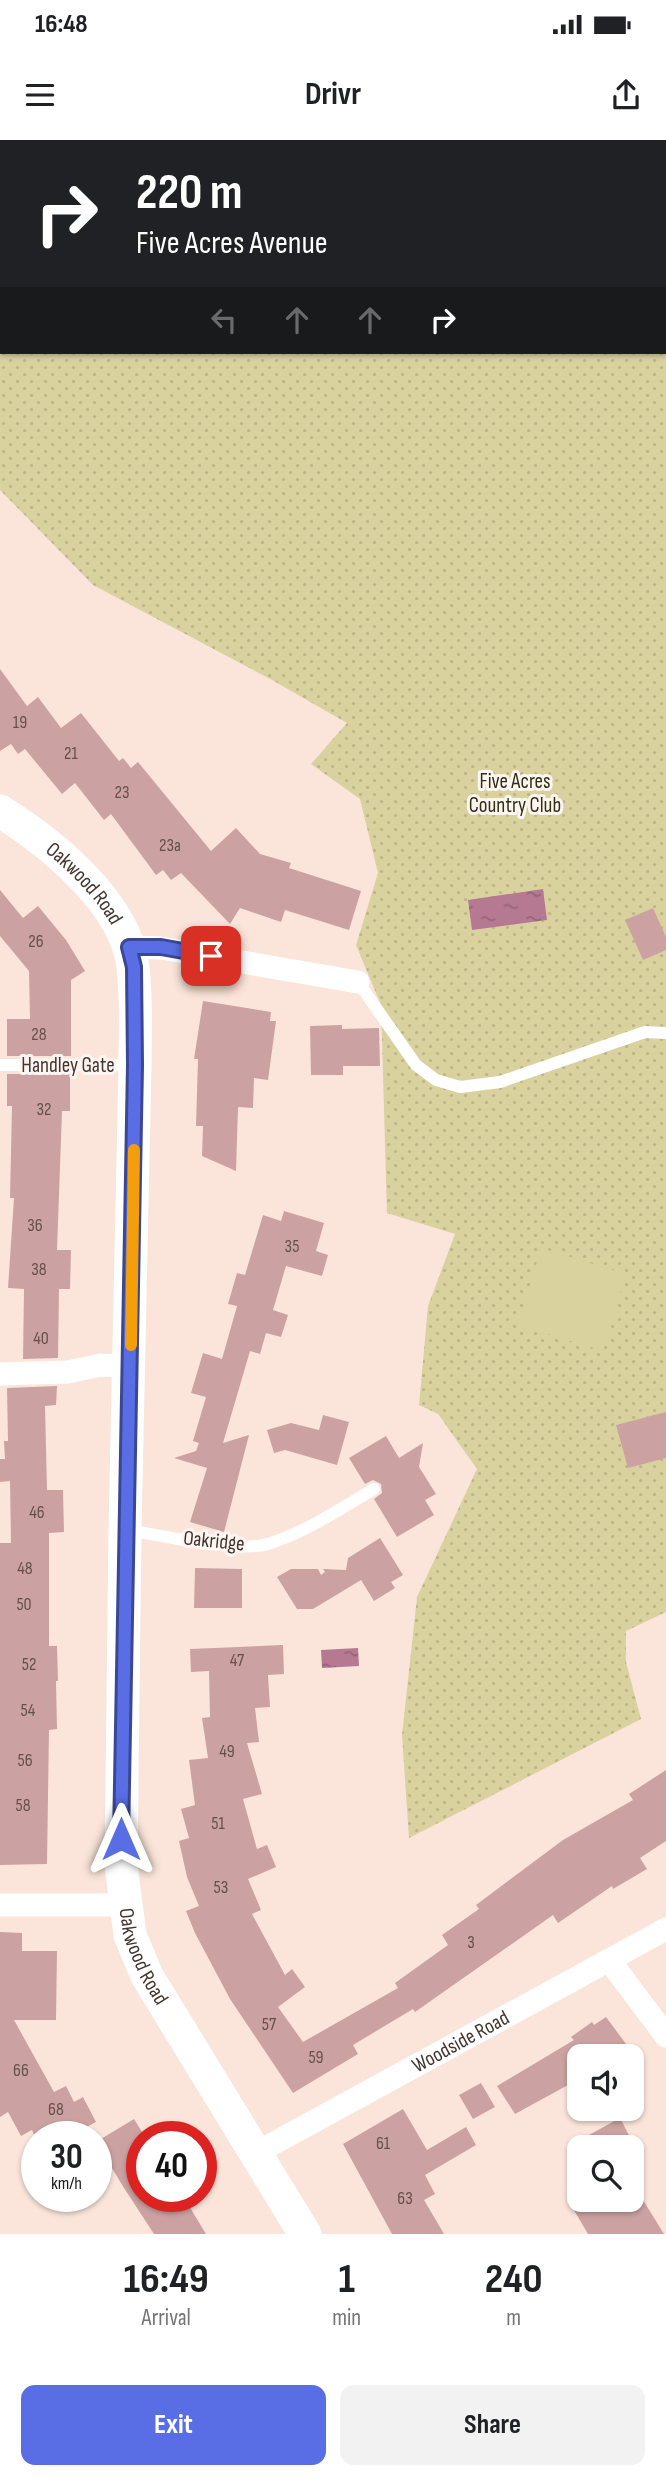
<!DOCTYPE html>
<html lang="en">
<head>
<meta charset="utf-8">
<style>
	body { margin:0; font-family:"Sofia Sans Condensed",sans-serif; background:#f2f2f2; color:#202124; height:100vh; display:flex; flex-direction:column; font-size:26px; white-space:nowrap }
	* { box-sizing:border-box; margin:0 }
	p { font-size:23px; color:#757577 }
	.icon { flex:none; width:38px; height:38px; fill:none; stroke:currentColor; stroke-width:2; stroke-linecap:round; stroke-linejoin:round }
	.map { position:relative; height:2094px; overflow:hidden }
	.panel { display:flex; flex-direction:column; background:#fff; flex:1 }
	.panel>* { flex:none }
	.top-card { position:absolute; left:0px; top:0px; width:667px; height:214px; box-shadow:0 2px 5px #0004; background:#202124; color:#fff; overflow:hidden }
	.tools { position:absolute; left:567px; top:1904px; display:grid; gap:14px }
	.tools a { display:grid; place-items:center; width:77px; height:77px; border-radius:14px; background:#fff; box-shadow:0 2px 5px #0004; font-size:35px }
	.speed { position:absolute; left:21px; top:1981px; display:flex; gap:14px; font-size:35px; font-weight:700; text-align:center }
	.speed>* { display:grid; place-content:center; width:91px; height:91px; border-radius:50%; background:#fff; box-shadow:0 2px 5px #0004; line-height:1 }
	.speed small { font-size:18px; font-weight:400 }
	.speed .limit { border:10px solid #d22; background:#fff; color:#111 }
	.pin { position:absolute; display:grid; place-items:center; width:60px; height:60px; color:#fff; margin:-30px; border-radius:14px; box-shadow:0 4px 10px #0006 }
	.me { position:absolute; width:77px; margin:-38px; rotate:0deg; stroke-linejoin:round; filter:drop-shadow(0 0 5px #0008) }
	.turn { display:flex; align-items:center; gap:24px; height:147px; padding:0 21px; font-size:32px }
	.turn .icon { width:91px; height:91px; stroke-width:2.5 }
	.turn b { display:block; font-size:49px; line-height:60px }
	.lanes { display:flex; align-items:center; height:66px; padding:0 21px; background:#0003; justify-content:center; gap:35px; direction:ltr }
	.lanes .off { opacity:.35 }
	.eta { display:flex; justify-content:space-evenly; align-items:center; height:119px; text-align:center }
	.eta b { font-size:42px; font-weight:700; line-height:49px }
	.primary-button { display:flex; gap:14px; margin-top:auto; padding:14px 21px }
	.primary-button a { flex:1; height:80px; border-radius:14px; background:#596ee4; color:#fff; font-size:28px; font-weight:700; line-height:80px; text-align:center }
	.primary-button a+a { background:#f2f2f2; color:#202124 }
	.status { display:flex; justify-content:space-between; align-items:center; height:49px; padding:0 35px; background:#fff; direction:ltr }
	.status svg { height:19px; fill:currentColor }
	header { display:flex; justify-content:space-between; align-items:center; height:91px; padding:0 21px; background:#fff; font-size:32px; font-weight:700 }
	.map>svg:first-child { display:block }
	.grass { fill:url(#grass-dots); fill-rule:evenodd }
	.pitch { fill:#d9d29f }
	.water { fill:url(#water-ripples) }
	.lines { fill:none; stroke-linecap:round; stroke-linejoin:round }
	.stream { stroke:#b67992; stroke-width:8 }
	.building { fill:#cba2a1 }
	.lane { stroke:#fff; stroke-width:12 }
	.street { stroke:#fff; stroke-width:23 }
	.secondary { stroke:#fff; stroke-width:33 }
	.route-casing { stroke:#3a4894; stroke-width:18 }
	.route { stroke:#596ee4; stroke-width:12 }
	.slow { stroke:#f59e0b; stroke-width:12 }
	.labels { text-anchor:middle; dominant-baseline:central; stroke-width:6; stroke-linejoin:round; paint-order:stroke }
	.number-label { font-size:18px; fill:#66504b }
	.park-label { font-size:21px; fill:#322e12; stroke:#fdf5f2 }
	.street-label { font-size:21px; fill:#44352e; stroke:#fdf5f2 }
</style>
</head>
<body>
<div class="status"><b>16:48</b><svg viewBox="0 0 49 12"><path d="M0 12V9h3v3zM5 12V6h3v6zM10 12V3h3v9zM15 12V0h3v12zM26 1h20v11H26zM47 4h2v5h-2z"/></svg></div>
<header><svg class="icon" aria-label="menu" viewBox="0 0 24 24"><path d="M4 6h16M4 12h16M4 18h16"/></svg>Drivr<svg class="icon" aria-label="share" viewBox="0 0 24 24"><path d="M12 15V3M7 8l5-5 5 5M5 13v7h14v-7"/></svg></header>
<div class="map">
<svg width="666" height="2094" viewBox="0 0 666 2094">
	<defs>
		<pattern id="grass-dots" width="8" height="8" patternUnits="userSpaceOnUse" patternTransform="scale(1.75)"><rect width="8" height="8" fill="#d9d29f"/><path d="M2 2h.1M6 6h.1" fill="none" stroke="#bbb589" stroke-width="1.8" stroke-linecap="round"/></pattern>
		<pattern id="water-ripples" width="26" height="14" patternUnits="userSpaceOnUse" patternTransform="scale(1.75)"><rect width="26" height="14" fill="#b67992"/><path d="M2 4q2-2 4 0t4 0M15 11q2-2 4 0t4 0" fill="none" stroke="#966478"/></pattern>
	</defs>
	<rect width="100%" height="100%" fill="#fbe5da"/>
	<!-- grass -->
	<path class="grass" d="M 0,0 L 666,0 L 666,1472 L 626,1491 L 626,1522 L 641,1579 L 409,1698 L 402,1595 L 417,1457 L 477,1329 L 438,1274 L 419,1265 L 428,1166 L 455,1094 L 387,1073 L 381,865 L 356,805 L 378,733 L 360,659 L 311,624 L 347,583 L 272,540 L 93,445 L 0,350 ZM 2,2 L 665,2 L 665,212 L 2,212 Z"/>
	<!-- pitch -->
	<path class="pitch" d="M 541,1108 L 626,1134 L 603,1211 L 518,1185 Z"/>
	<!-- water -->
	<g class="water">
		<path d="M 543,749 L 547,780 L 472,790 L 468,760 Z"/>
		<path d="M 358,1508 L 359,1526 L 322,1528 L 321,1510 Z"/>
	</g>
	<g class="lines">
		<!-- stream -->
		<g class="stream">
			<path d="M 588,0 L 590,2"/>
			<path d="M 312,2 L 316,0"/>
			<path d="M 665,78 L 666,79"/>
		</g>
	</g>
	<!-- building -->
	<g class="building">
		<path d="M 0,529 L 27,566 L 38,557 L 61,588 L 81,573 L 119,621 L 123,618 L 131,628 L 138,622 L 211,711 L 236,688 L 260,714 L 291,723 L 289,728 L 361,751 L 349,790 L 285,770 L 281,782 L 240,768 L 230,784 L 181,733 L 171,740 L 163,730 L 156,735 L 111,674 L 104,680 L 75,643 L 62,654 L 25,609 L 18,614 L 11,604 L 0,611 Z"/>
		<path d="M 0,750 L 23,778 L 38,766 L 66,800 L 85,831 L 71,840 L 71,916 L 7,916 L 7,879 L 30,879 L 29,831 L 0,796 Z"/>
		<path d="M 653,768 L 666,797 L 666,810 L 643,820 L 625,780 Z"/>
		<path d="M 203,861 L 271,872 L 270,881 L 276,881 L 268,940 L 254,938 L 253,968 L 238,967 L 236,1031 L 202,1016 L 203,986 L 196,986 L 198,919 L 194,919 Z"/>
		<path d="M 342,885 L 342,889 L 379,888 L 380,926 L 343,926 L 343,935 L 311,935 L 310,886 Z"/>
		<path d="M 7,934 L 70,934 L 70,971 L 62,971 L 57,1110 L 71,1110 L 70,1149 L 59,1149 L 58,1218 L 23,1219 L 24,1149 L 8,1148 L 14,1058 L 10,1058 L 12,966 L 7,966 Z"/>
		<path d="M 284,1071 L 324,1083 L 316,1111 L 328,1115 L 322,1136 L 286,1126 L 273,1170 L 288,1175 L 281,1197 L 266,1193 L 260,1214 L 250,1211 L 223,1303 L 249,1295 L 224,1392 L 190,1382 L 207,1328 L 174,1318 L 196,1311 L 199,1303 L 193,1301 L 206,1257 L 191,1253 L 203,1213 L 222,1219 L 237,1166 L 228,1164 L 237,1133 L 245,1135 L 263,1075 L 281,1081 Z"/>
		<path d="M 57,1246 L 56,1265 L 45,1266 L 47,1350 L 63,1350 L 64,1392 L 49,1393 L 49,1506 L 57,1506 L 58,1541 L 56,1541 L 57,1589 L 49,1590 L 47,1724 L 0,1725 L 0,1403 L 11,1403 L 10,1341 L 0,1342 L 0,1319 L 5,1319 L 4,1301 L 8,1301 L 7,1248 Z"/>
		<path d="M 666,1272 L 666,1318 L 628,1328 L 616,1285 Z"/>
		<path d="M 323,1275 L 349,1282 L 337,1325 L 285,1310 L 274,1313 L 267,1290 L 291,1283 L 319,1290 Z"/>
		<path d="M 386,1296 L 399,1318 L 423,1303 L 419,1327 L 436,1354 L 425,1360 L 434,1375 L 397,1397 L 374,1359 L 382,1353 L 381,1344 L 373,1340 L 365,1344 L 349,1318 Z"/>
		<path d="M 380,1398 L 403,1435 L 391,1442 L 395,1448 L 374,1461 L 361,1440 L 313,1469 L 297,1469 L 277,1437 L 291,1429 L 318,1429 L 321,1435 L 325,1432 L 323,1429 L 346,1430 L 348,1418 Z"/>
		<path d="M 195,1428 L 242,1429 L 242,1468 L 194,1468 Z"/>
		<path d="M 283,1505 L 284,1534 L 268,1535 L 270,1567 L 255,1568 L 259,1602 L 247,1603 L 262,1654 L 243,1659 L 257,1709 L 267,1705 L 276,1727 L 248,1739 L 261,1770 L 252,1774 L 285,1835 L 292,1829 L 305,1847 L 278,1867 L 303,1902 L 398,1848 L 395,1843 L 448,1805 L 442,1795 L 479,1769 L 476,1765 L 563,1700 L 633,1660 L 629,1654 L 666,1630 L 666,1701 L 640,1718 L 647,1729 L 613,1749 L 612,1746 L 558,1783 L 553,1775 L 415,1872 L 413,1869 L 353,1905 L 358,1914 L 293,1953 L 230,1859 L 195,1793 L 186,1771 L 199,1766 L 187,1737 L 179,1701 L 189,1698 L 181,1669 L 195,1665 L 189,1620 L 208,1618 L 202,1578 L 210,1577 L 209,1531 L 191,1532 L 190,1509 Z"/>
		<path d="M 0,1792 L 22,1793 L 22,1811 L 57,1811 L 56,1880 L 14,1880 L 54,1952 L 66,1946 L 74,1962 L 83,1957 L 96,1982 L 68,1997 L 35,1997 L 32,1990 L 21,1996 L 8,1972 L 0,1977 Z"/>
		<path d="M 606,1877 L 635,1916 L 579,1916 L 579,1939 L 515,1974 L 497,1946 L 574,1900 L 571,1897 L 592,1882 L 594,1885 Z"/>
		<path d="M 481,1943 L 495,1967 L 473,1979 L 459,1955 Z"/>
		<path d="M 403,1969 L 427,2010 L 466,1987 L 476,2005 L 425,2035 L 435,2054 L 424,2060 L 444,2094 L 392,2094 L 343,2004 Z"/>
		<path d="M 620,1978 L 632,2001 L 620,2007 L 567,2007 Z"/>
		<path d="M 134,1979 L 142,1992 L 142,2056 L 183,2056 L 206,2094 L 154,2094 L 124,2048 L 96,2002 Z"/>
		<path d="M 568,2060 L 643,2060 L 664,2094 L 588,2094 Z"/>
	</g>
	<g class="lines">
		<!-- lane -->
		<g class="lane">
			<path d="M 358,842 L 416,925 L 436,940 L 460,947 L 500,942 L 645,892 L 666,893"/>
			<path d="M 0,925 L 133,925"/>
			<path d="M 127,1390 C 161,1395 236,1413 268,1404 C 306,1392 340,1369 374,1349"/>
		</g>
		<!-- street -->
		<g class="street">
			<path d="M 129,807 L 161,808 L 358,842"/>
			<path d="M 0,1234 L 68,1232 L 101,1225 L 130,1226"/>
			<path d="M 0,1765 L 125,1765"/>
			<path d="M 609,1820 L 666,1896"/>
			<path id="s1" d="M 256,2013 L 666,1789"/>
		</g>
		<!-- secondary -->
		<path class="secondary" id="s2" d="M 0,671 C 51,703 126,763 133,827 C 137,859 135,893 135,925 L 125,1390 L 121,1725 L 130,1795 L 147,1836 L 305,2094"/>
	</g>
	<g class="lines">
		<!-- route casing -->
		<g class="route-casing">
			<path id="route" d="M 121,1699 L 135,925 L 134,827 L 129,807 L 161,807 L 211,816"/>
		</g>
		<!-- route -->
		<use href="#route" class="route"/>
		<!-- slow -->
		<path class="slow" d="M 131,1205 L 134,1010"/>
	</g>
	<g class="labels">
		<!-- number labels -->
		<g class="number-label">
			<text x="20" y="582">19</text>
			<text x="71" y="613">21</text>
			<text x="122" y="652">23</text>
			<text x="170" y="705">23a</text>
			<text x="36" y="801">26</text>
			<text x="39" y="894">28</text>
			<text x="44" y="969">32</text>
			<text x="35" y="1085">36</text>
			<text x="292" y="1106">35</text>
			<text x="39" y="1129">38</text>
			<text x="41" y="1198">40</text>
			<text x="37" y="1372">46</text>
			<text x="25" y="1428">48</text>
			<text x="24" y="1464">50</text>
			<text x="237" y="1520">47</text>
			<text x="29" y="1524">52</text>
			<text x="28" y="1570">54</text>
			<text x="227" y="1611">49</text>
			<text x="25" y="1620">56</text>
			<text x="23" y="1665">58</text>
			<text x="218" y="1683">51</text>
			<text x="221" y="1747">53</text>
			<text x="471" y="1802">3</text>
			<text x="269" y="1884">57</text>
			<text x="316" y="1917">59</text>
			<text x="21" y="1930">66</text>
			<text x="56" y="1969">68</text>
			<text x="383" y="2003">61</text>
			<text x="405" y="2058">63</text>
		</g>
		<!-- park labels -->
		<g class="park-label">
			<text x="515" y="641">Five Acres<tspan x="515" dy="24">Country Club</tspan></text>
		</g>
		<!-- street labels -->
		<g class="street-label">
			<text stroke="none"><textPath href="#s2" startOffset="112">Oakwood Road</textPath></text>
			<text x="68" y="925">Handley Gate</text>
			<text transform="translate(214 1401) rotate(6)">Oakridge</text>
			<text stroke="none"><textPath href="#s2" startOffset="1204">Oakwood Road</textPath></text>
			<text stroke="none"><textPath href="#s1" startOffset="233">Woodside Road</textPath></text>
		</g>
	</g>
</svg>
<div class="tools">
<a><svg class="icon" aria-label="sound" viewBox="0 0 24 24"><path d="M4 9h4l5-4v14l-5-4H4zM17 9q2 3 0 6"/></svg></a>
<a><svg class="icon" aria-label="search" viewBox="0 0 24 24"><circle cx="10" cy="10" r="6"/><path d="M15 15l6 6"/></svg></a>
</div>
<div class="speed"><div>30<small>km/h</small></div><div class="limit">40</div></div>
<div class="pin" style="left:211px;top:816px;background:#d93025"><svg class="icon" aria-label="arrive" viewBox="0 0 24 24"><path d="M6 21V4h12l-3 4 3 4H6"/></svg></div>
<svg class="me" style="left:121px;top:1699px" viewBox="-20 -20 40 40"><path d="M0-17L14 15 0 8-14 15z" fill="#596ee4" stroke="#fff" stroke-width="4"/></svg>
<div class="top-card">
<div class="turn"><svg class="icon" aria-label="right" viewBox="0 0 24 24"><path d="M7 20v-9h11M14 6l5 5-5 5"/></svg><div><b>220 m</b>Five Acres Avenue</div></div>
<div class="lanes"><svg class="icon off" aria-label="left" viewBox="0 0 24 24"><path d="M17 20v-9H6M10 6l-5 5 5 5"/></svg><svg class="icon off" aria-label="ahead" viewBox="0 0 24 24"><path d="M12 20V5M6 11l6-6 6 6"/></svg><svg class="icon off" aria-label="ahead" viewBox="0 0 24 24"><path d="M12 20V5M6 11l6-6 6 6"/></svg><svg class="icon" aria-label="right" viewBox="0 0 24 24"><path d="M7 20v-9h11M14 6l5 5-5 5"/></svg></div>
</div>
</div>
<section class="panel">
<div class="eta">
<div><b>16:49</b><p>Arrival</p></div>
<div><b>1</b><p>min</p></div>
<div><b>240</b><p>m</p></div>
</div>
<div class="primary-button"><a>Exit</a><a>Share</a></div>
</section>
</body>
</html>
